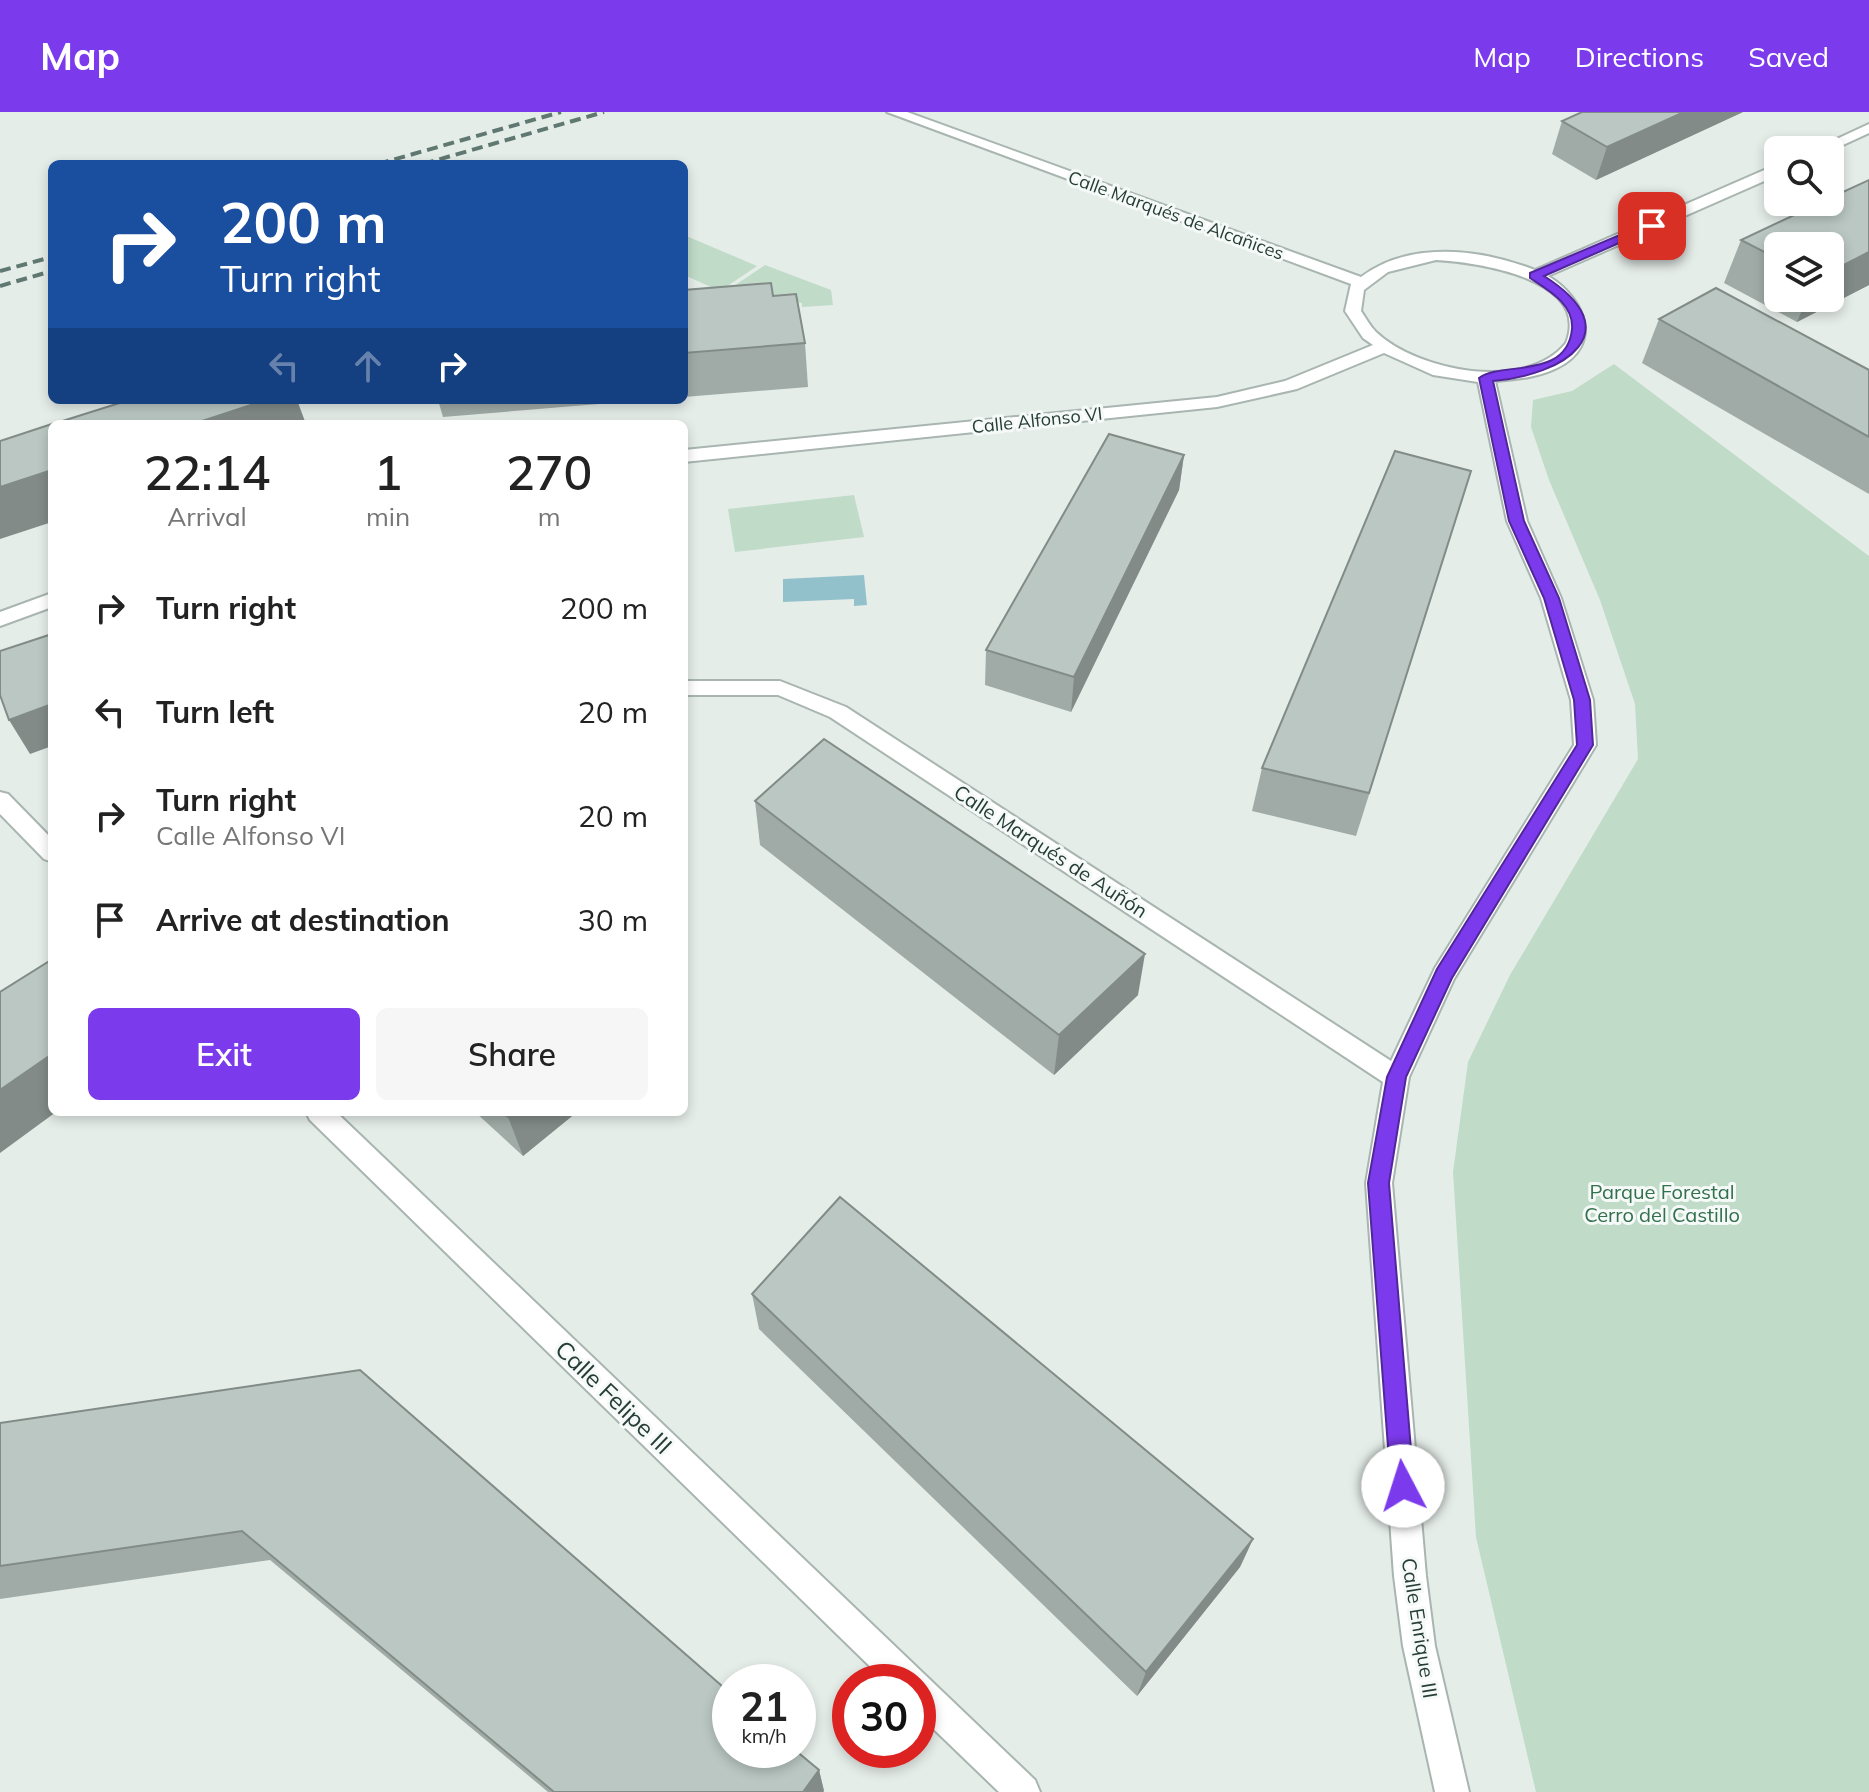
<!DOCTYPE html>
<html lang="en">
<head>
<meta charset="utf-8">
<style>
	body { margin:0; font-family:Mulish,sans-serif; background:#f6f6f6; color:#222; height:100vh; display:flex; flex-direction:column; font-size:30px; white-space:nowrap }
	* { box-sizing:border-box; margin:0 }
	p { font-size:26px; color:#767676 }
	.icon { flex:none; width:44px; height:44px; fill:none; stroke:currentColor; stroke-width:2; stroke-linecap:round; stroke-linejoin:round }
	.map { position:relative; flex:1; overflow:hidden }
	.side { position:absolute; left:48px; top:308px; width:640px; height:696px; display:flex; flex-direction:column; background:#fff; border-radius:12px; box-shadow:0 4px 12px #0003 }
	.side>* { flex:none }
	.top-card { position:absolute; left:48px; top:48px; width:640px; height:244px; border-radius:12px; box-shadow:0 4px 12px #0003; background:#1a4fa0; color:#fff; overflow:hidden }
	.buttons { position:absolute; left:1764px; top:24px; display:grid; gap:16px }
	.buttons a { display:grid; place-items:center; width:80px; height:80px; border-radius:12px; background:#fff; box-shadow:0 4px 12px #0003; font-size:40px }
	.speed { position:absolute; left:712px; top:1552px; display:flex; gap:16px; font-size:40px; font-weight:700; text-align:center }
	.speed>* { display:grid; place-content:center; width:104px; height:104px; border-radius:50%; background:#fff; box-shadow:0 4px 12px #0003; line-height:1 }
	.speed small { font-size:20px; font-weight:400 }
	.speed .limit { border:12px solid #d22; background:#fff; color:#111 }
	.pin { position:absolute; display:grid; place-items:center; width:68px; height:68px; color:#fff; margin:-34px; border-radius:16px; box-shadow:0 4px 12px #0006 }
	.me { position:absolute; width:88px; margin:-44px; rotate:355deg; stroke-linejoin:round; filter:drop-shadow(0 0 6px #0008) }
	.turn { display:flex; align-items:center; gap:28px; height:168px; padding:0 40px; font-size:36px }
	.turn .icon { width:104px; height:104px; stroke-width:2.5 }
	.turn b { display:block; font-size:56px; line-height:68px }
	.lanes { display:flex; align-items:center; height:76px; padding:0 40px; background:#0003; justify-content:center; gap:40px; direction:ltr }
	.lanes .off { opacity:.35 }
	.eta { display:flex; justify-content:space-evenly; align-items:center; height:136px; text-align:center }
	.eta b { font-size:48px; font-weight:600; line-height:56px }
	.action { display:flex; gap:16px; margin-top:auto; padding:16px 40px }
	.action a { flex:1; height:92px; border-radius:12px; background:#7c3aed; color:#fff; font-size:32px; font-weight:600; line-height:92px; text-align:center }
	.action a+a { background:#f6f6f6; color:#222 }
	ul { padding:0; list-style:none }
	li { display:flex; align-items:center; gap:24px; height:104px; padding:0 40px }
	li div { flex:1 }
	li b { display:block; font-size:30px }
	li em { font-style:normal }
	header { display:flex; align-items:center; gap:48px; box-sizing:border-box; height:112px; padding:0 40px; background:#7c3aed; color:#fff }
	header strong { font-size:38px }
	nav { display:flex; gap:44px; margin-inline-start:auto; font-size:28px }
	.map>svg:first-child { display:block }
	.green { fill:#c0dbc8 }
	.water { fill:#92c1cc }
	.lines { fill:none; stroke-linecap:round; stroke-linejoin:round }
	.street-casing { stroke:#a8b5b0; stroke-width:4 }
	.street { fill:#fff; fill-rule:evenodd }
	.rail { stroke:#607872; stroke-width:4; stroke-dasharray:11 6; stroke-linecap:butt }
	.wall { fill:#a0aba7; fill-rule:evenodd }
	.shaded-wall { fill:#828b88 }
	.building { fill:#bac7c2; stroke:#828b88; stroke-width:2 }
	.route { fill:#7c3aed; stroke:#51269a; stroke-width:2 }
	.labels { text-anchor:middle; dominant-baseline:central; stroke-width:6; stroke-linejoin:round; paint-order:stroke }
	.far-street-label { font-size:18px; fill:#263d37; stroke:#f5f9f7 }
	.street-label { font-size:20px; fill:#263d37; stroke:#f5f9f7 }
	.park-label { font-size:20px; fill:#33704d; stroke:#f5f9f7 }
	.near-street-label { font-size:24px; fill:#263d37; stroke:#f5f9f7 }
</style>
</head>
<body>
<header>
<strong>Map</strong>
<nav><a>Map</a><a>Directions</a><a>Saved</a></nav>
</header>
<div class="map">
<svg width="1869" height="1680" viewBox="0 0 1869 1680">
	<rect width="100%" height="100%" fill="#e5ede9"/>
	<!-- green -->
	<g class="green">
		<path d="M 684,123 L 757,154 L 720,179 L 684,163 Z"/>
		<path d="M 765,153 L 831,178 L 833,193 L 802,195 L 802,191 L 725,180 Z"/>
		<path d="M 1614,252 L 1869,444 L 1869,1680 L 1536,1680 L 1476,1425 L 1453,1060 L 1468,950 L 1510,863 L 1638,647 L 1635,592 L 1600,488 L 1549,368 L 1531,315 L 1533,288 L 1572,279 Z"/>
		<path d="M 854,383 L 864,425 L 735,440 L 728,397 Z"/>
	</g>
	<!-- water -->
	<path class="water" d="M 864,463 L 867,493 L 854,494 L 854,487 L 783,490 L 783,467 Z"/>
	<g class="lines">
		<!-- street casing -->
		<g class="street-casing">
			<g id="street">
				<path d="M 887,0 L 907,0 L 1361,165 C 1410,128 1481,137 1535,158 L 1778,52 L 1778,63 L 1548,164 C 1585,186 1604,233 1557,256 C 1537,266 1516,267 1495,269 L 1527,409 L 1561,486 L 1593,588 L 1596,633 L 1454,867 L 1409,965 L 1392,1071 L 1426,1464 L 1435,1534 L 1469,1680 L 1435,1680 L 1403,1534 L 1394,1464 L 1366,1071 L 1383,970 L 830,605 L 778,583 L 684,583 L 684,569 L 780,569 L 846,595 L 1391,949 L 1435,856 L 1574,633 L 1571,588 L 1541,486 L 1507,409 L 1478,270 L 1433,263 L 1384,241 L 1297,277 L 1217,295 L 684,350 L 684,338 L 1217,285 L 1285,269 L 1373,233 L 1363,226 L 1345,199 L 1351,172 ZM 1436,148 C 1475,150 1592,166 1566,231 C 1526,281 1417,259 1376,220 C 1370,214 1366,206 1361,199 L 1364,178 L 1388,160 Z"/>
				<path d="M 1869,12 L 1869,21 L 1830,39 L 1813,38 Z"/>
				<path d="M 52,481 L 52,495 L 0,514 L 0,500 Z"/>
				<path d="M 0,680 L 8,682 L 52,727 L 52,750 L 44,747 L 0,702 Z"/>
				<path d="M 306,1000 L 336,1000 L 1035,1668 L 1040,1680 L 999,1680 L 918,1602 L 918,1570 L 886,1570 L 310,1008 Z"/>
			</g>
		</g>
		<!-- street -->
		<use href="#street" class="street"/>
		<!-- rail -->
		<g class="rail">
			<path d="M 378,52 L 561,0"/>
			<path d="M 423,52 L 604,0"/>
			<path d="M 0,159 L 52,145"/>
			<path d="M 0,174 L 52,159"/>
		</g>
	</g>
	<!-- wall -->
	<g class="wall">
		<path d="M 1743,0 L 1596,68 L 1552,42 L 1562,9 Z"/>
		<path d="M 1869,68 L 1869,173 L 1797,210 L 1724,171 L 1741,128 L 1822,90 L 1830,90 L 1830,86 ZM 1778,134 L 1830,134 L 1830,186 L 1778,186 Z"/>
		<path d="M 684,178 L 773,184 L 805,231 L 808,275 L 684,285 Z"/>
		<path d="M 1659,207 L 1869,258 L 1869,382 L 1642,251 Z"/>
		<path d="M 438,288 L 647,288 L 443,305 Z"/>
		<path d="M 1184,343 L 1179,378 L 1071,600 L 985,573 L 986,538 Z"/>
		<path d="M 1471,359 L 1356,724 L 1252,699 L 1262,656 Z"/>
		<path d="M 755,689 L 1138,883 L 1054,963 L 760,733 Z"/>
		<path d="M 475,1000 L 577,1000 L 523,1044 Z"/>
		<path d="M 752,1182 L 1253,1427 L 1240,1455 L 1137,1584 L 759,1217 Z"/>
		<path d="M 0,1311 L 819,1658 L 824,1679 L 823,1680 L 548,1680 L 270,1448 L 0,1487 Z"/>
	</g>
	<!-- shaded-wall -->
	<g class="shaded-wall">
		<path d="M 1684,0 L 1743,0 L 1596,68 L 1607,35 Z"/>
		<path d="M 1869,140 L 1869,173 L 1797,210 L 1807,186 L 1830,186 L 1830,160 Z"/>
		<path d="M 266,288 L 297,288 L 306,312 L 193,312 Z"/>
		<path d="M 1184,343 L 1179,378 L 1071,600 L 1074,565 Z"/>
		<path d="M 52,358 L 52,410 L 0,427 L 0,375 Z"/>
		<path d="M 52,592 L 52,634 L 30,642 L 9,608 Z"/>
		<path d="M 1145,842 L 1138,883 L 1054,963 L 1059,923 Z"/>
		<path d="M 52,942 L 52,1000 L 56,1000 L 0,1041 L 0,978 Z"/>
		<path d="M 514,1000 L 577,1000 L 523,1044 L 508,1005 Z"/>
		<path d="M 1253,1427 L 1240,1455 L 1137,1584 L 1146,1560 Z"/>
		<path d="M 819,1658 L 824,1679 L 823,1680 L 803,1680 Z"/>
	</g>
	<!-- building -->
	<g class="building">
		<path d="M 1582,0 L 1684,0 L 1607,35 L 1562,9 Z"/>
		<path d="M 1869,68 L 1869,140 L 1830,160 L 1830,134 L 1778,134 L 1778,147 L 1741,128 L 1822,90 L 1830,90 L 1830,86 Z"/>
		<path d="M 771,171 L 773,184 L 796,182 L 805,231 L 684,241 L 684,178 Z"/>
		<path d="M 1716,176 L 1869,258 L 1869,325 L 1659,207 Z"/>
		<path d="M 129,288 L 266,288 L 193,312 L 53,312 Z"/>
		<path d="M 52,312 L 52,358 L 0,375 L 0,329 Z"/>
		<path d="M 1109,322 L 1184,343 L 1074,565 L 986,538 Z"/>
		<path d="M 1395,339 L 1471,359 L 1369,681 L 1262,656 Z"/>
		<path d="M 52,522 L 52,592 L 9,608 L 0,583 L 0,539 Z"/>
		<path d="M 824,627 L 1145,842 L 1059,923 L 755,689 Z"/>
		<path d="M 51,848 L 52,942 L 0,978 L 0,880 Z"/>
		<path d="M 502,1000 L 514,1000 L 508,1005 Z"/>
		<path d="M 840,1085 L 1253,1427 L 1146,1560 L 752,1182 Z"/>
		<path d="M 360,1258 L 730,1581 L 730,1638 L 795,1638 L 819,1658 L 803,1680 L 554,1680 L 242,1419 L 0,1454 L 0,1311 Z"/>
	</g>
	<!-- route -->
	<path class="route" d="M 1648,111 L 1658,114 L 1544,164 C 1632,220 1564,263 1493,269 L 1524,409 L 1559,486 L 1590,588 L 1593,633 L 1452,866 L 1406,965 L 1389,1071 L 1414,1374 L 1411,1382 L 1403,1385 L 1395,1382 L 1391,1374 L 1368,1071 L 1387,965 L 1437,857 L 1577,633 L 1574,588 L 1544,486 L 1509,409 L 1479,266 C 1502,249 1567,268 1572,217 C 1574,192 1548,178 1530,166 L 1530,161 Z"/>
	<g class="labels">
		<!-- far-street labels -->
		<g class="far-street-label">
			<text transform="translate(1176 103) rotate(20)">Calle Marqués de Alcañices</text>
			<text transform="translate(1037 308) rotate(-6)">Calle Alfonso VI</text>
		</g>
		<!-- street labels -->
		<g class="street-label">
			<text transform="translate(1051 739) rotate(33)">Calle Marqués de Auñón</text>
			<text transform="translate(1420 1516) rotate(81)">Calle Enrique III</text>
		</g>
		<!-- park labels -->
		<g class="park-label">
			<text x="1662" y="1079">Parque Forestal<tspan x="1662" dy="23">Cerro del Castillo</tspan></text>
		</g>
		<!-- near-street labels -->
		<g class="near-street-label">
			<text transform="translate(614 1285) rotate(44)">Calle Felipe III</text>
		</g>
	</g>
</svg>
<div class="buttons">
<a><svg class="icon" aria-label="search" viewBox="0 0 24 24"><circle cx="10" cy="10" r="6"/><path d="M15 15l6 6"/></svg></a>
<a><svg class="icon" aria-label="layers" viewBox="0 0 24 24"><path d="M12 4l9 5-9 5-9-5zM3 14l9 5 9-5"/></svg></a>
</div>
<div class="speed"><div>21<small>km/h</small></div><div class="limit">30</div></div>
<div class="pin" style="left:1652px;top:114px;background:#d93025"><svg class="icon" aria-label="arrive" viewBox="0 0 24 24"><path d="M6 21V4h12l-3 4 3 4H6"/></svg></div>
<svg class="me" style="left:1403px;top:1374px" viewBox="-20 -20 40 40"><circle r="19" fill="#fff"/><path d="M0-13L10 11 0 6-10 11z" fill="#7c3aed"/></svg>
<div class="top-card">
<div class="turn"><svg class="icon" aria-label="right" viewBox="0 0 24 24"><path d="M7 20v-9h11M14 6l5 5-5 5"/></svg><div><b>200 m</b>Turn right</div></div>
<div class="lanes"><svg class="icon off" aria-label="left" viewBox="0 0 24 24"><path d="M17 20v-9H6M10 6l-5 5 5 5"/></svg><svg class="icon off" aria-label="ahead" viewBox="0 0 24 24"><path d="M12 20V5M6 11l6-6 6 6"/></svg><svg class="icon" aria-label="right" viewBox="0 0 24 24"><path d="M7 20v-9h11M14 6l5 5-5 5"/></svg></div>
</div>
<section class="side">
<div class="eta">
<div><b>22:14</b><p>Arrival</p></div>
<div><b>1</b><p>min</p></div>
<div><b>270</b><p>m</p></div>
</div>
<ul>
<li><svg class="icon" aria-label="right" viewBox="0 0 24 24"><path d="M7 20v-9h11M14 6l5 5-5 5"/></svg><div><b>Turn right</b></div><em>200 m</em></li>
<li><svg class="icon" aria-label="left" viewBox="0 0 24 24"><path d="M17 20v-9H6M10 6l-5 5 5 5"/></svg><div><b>Turn left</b></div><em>20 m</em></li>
<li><svg class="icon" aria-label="right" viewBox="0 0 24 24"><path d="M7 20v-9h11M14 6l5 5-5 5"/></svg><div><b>Turn right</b><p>Calle Alfonso VI</p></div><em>20 m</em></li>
<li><svg class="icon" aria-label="arrive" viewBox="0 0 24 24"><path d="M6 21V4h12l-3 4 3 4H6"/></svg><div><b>Arrive at destination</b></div><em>30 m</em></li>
</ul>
<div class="action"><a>Exit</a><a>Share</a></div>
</section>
</div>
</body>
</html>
